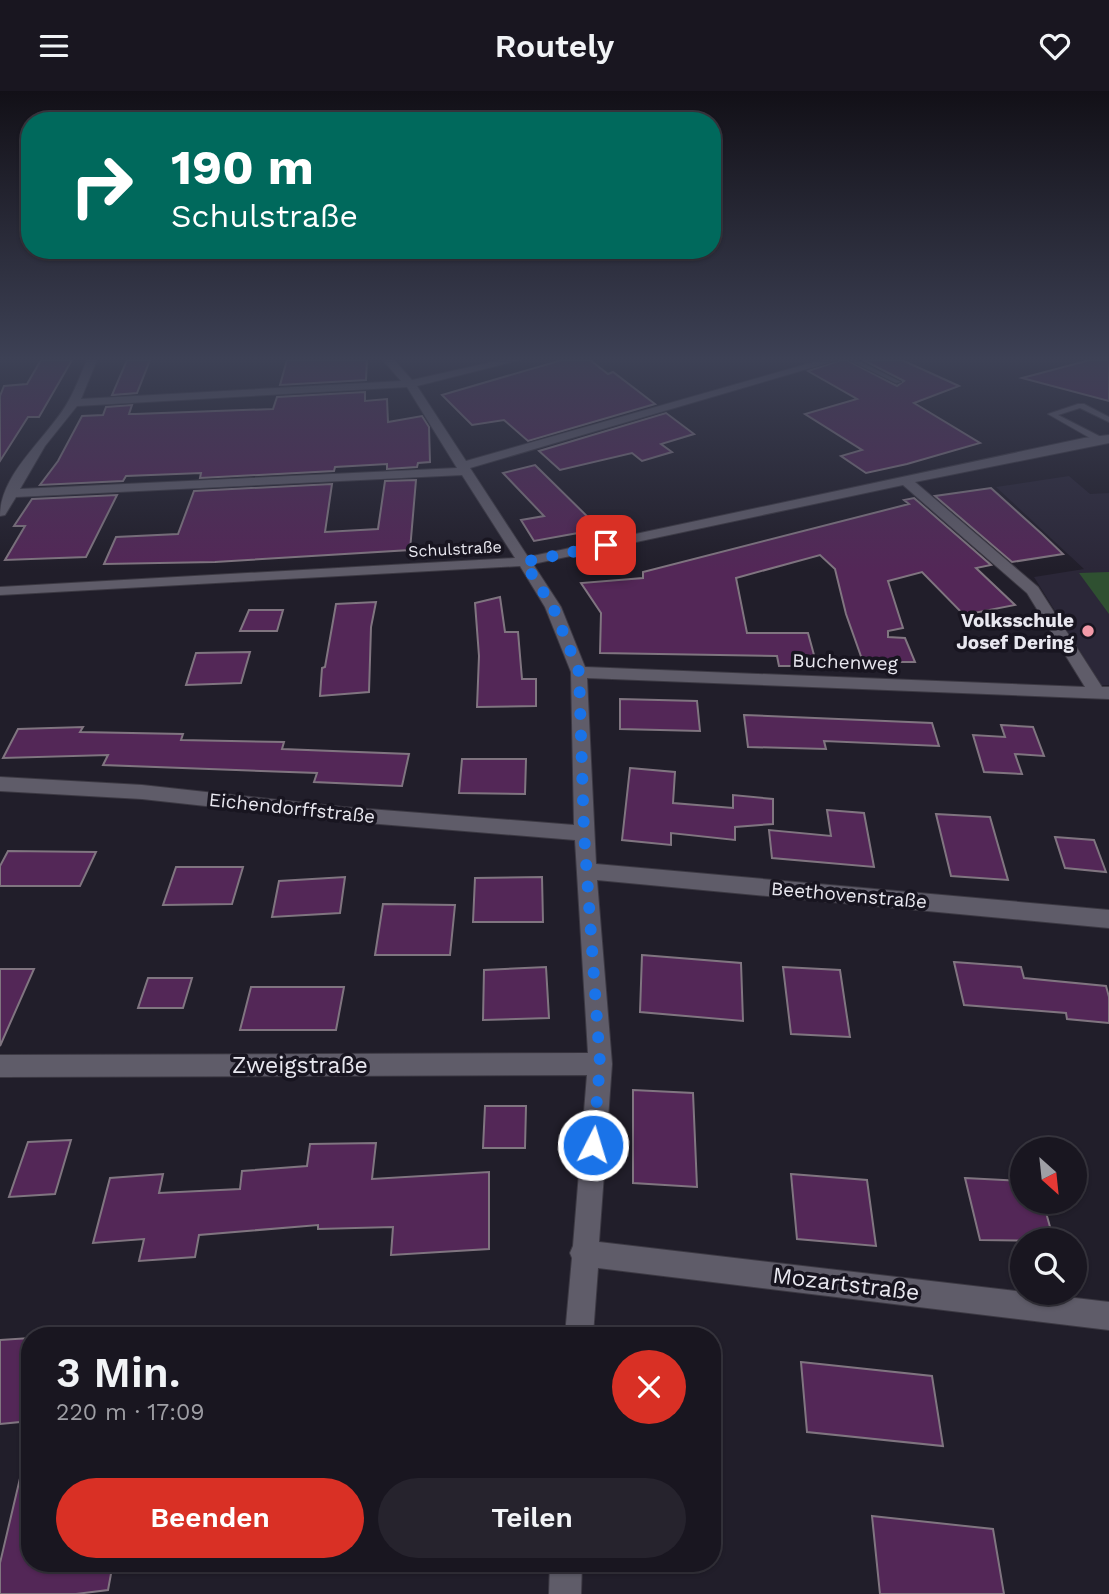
<!DOCTYPE html>
<html lang="de">
<head>
<meta charset="utf-8">
<style>
	body { margin:0; font-family:"Work Sans",sans-serif; background:#26232d; color:#f1f3f6; height:100vh; display:flex; flex-direction:column; font-size:26px; white-space:nowrap }
	* { box-sizing:border-box; margin:0 }
	p { font-size:23px; color:#9f9fa5 }
	.icon { flex:none; width:38px; height:38px; fill:none; stroke:currentColor; stroke-width:2; stroke-linecap:round; stroke-linejoin:round }
	.map { position:relative; flex:1; overflow:hidden }
	.side { position:absolute; left:21px; top:1236px; width:700px; height:245px; display:flex; flex-direction:column; background:#191620; border-radius:28px; box-shadow:0 2px 5px #0004,0 0 0 2px #37353e }
	.side>* { flex:none }
	.guide { position:absolute; left:21px; top:21px; width:700px; height:147px; border-radius:28px; box-shadow:0 2px 5px #0004,0 0 0 2px #37353e; background:#00695c; color:#fff; overflow:hidden }
	.needle { width:46px; rotate:153deg }
	.tools { position:absolute; left:1010px; top:1046px; display:grid; gap:14px }
	.tools a { display:grid; place-items:center; width:77px; height:77px; border-radius:50%; background:#191620; box-shadow:0 2px 5px #0004,0 0 0 2px #37353e; font-size:35px }
	.pin { position:absolute; display:grid; place-items:center; width:60px; height:60px; color:#fff; margin:-30px; border-radius:14px; box-shadow:0 4px 10px #0006 }
	.me { position:absolute; width:77px; margin:-38px; rotate:5deg; stroke-linejoin:round; filter:drop-shadow(0 0 5px #0008) }
	.turn { display:flex; align-items:center; gap:24px; height:147px; padding:0 35px; font-size:32px }
	.turn .icon { width:91px; height:91px; stroke-width:2.5 }
	.turn b { display:block; font-size:49px; line-height:60px }
	.round { display:grid; place-items:center; flex:none; width:74px; height:74px; border-radius:37px; background:#26232d }
	.summary { display:flex; align-items:center; justify-content:space-between; height:119px; padding:0 35px }
	h1 { font-size:42px; font-weight:600; line-height:52px }
	.action { display:flex; gap:14px; margin-top:auto; padding:14px 35px }
	.action a { flex:1; height:80px; border-radius:42px; background:#d93025; color:#fff; font-size:28px; font-weight:600; line-height:80px; text-align:center }
	.action a+a { background:#26232d; color:#f1f3f6 }
	header { display:flex; justify-content:space-between; align-items:center; height:91px; padding:0 35px; background:#191620; font-size:32px; font-weight:600 }
	.map>svg:first-child { display:block }
	.built { fill:#2b2738 }
	.green { fill:#2f5031 }
	.building { fill:#532757; stroke:#807580; stroke-width:2 }
	.lines { fill:none; stroke-linecap:round; stroke-linejoin:round }
	.service-casing { stroke:#3c3943; stroke-width:2 }
	.minor-casing { stroke:#3c3943; stroke-width:2 }
	.service { fill:#5f5c69; fill-rule:evenodd }
	.minor { fill:#5f5c69; fill-rule:evenodd }
	.route { stroke:#1a73e8; stroke-width:12; stroke-dasharray:0 21.6 }
	.poi-dot { fill:#f39aa8; stroke:#181520; stroke-width:2.5 }
	.labels { text-anchor:middle; dominant-baseline:central; stroke-width:7; stroke-linejoin:round; paint-order:stroke }
	.far-street-label { font-size:16px; fill:#e8e7ef; stroke:#181520 }
	.poi-label { font-size:19px; font-weight:bold; fill:#e8e7ef; stroke:#181520; text-anchor:end }
	.street-label { font-size:19px; fill:#e8e7ef; stroke:#181520 }
	.near-street-label { font-size:23px; fill:#e8e7ef; stroke:#181520 }
</style>
</head>
<body>
<header><svg class="icon" aria-label="menu" viewBox="0 0 24 24"><path d="M4 6h16M4 12h16M4 18h16"/></svg>Routely<svg class="icon" aria-label="heart" viewBox="0 0 24 24"><path d="M12 20l-8-8c-3-5 5-10 8-4 3-6 11-1 8 4z"/></svg></header>
<div class="map">
<svg width="1109" height="1503" viewBox="0 0 1109 1503">
	<rect width="100%" height="100%" fill="#211e2a"/>
	<!-- built -->
	<path class="built" d="M 1069,385 L 1090,403 L 1109,402 L 1109,594 L 1101,594 L 1034,486 L 1084,478 L 996,396 Z"/>
	<!-- green -->
	<path class="green" d="M 1109,481 L 1109,523 L 1079,482 Z"/>
	<!-- building -->
	<g class="building">
		<path d="M 41,269 L 72,269 L 39,326 L 28,326 L 0,370 L 0,305 L 4,295 L 27,293 Z"/>
		<path d="M 127,269 L 150,269 L 137,302 L 112,304 Z"/>
		<path d="M 287,269 L 367,269 L 366,289 L 280,294 Z"/>
		<path d="M 562,269 L 590,269 L 608,283 L 613,281 L 655,313 L 528,350 L 504,329 L 472,334 L 442,304 Z"/>
		<path d="M 841,269 L 847,269 L 897,295 L 904,290 L 863,269 L 902,269 L 959,295 L 914,312 L 980,352 L 907,373 L 866,382 L 841,365 L 862,359 L 805,323 L 857,308 L 808,280 Z"/>
		<path d="M 1090,269 L 1109,269 L 1109,310 L 1022,287 Z"/>
		<path d="M 365,301 L 365,310 L 387,308 L 388,331 L 422,325 L 429,336 L 430,371 L 418,372 L 417,376 L 387,378 L 387,373 L 335,376 L 334,380 L 200,387 L 201,382 L 126,385 L 123,390 L 40,394 L 58,370 L 82,325 L 103,324 L 106,316 L 132,314 L 129,323 L 135,323 L 273,318 L 277,306 Z"/>
		<path d="M 666,322 L 694,343 L 661,353 L 672,361 L 642,370 L 632,362 L 560,379 L 539,360 Z"/>
		<path d="M 535,374 L 600,438 L 534,450 L 521,429 L 544,425 L 503,382 Z"/>
		<path d="M 416,389 L 410,459 L 215,471 L 104,473 L 116,446 L 178,443 L 194,400 L 332,393 L 325,441 L 378,438 L 385,390 Z"/>
		<path d="M 991,397 L 1042,443 L 1063,463 L 1012,471 L 935,405 Z"/>
		<path d="M 117,404 L 86,466 L 5,469 L 25,435 L 14,435 L 32,408 Z"/>
		<path d="M 914,407 L 991,474 L 976,477 L 1015,514 L 964,524 L 922,481 L 888,490 L 903,537 L 888,540 L 888,546 L 905,547 L 915,571 L 863,571 L 846,523 L 835,478 L 820,464 L 736,487 L 747,542 L 808,542 L 817,575 L 779,575 L 777,565 L 600,562 L 601,522 L 581,492 L 643,487 L 643,481 L 909,413 L 904,409 Z"/>
		<path d="M 500,506 L 505,541 L 518,541 L 522,588 L 536,588 L 536,615 L 477,616 L 479,565 L 475,512 Z"/>
		<path d="M 376,511 L 371,536 L 369,601 L 320,605 L 322,577 L 325,576 L 336,513 Z"/>
		<path d="M 249,519 L 283,519 L 277,540 L 240,540 Z"/>
		<path d="M 250,561 L 241,592 L 186,594 L 196,562 Z"/>
		<path d="M 620,608 L 697,610 L 700,640 L 620,638 Z"/>
		<path d="M 744,624 L 932,632 L 939,655 L 824,650 L 826,658 L 748,656 Z"/>
		<path d="M 1001,634 L 1033,636 L 1044,665 L 1015,663 L 1022,683 L 984,681 L 973,644 L 1005,646 Z"/>
		<path d="M 83,636 L 80,641 L 183,643 L 181,649 L 284,651 L 282,658 L 409,663 L 402,695 L 314,691 L 317,682 L 103,674 L 108,664 L 3,667 L 18,638 Z"/>
		<path d="M 462,668 L 526,668 L 525,703 L 459,702 Z"/>
		<path d="M 630,677 L 675,681 L 673,712 L 733,717 L 733,704 L 773,708 L 773,733 L 735,736 L 735,749 L 671,742 L 671,754 L 622,749 Z"/>
		<path d="M 827,719 L 864,722 L 874,776 L 772,767 L 769,739 L 831,745 Z"/>
		<path d="M 936,723 L 990,726 L 1008,789 L 951,785 Z"/>
		<path d="M 1055,746 L 1094,749 L 1106,781 L 1065,777 Z"/>
		<path d="M 8,760 L 96,761 L 80,795 L 0,795 L 0,775 Z"/>
		<path d="M 176,776 L 243,776 L 232,813 L 163,814 Z"/>
		<path d="M 345,786 L 340,822 L 272,826 L 279,790 Z"/>
		<path d="M 542,786 L 543,831 L 473,831 L 475,787 Z"/>
		<path d="M 383,813 L 455,814 L 450,864 L 375,864 Z"/>
		<path d="M 642,864 L 741,872 L 743,930 L 640,921 Z"/>
		<path d="M 954,871 L 1021,876 L 1024,887 L 1106,895 L 1109,906 L 1109,932 L 1067,928 L 1066,922 L 964,914 Z"/>
		<path d="M 546,876 L 549,927 L 483,929 L 484,879 Z"/>
		<path d="M 783,876 L 840,879 L 850,946 L 791,943 Z"/>
		<path d="M 0,878 L 34,878 L 0,955 Z"/>
		<path d="M 148,887 L 192,887 L 183,917 L 138,917 Z"/>
		<path d="M 251,896 L 344,896 L 336,939 L 240,939 Z"/>
		<path d="M 633,999 L 693,1002 L 697,1096 L 633,1092 Z"/>
		<path d="M 485,1015 L 526,1015 L 525,1057 L 483,1057 Z"/>
		<path d="M 71,1049 L 55,1103 L 9,1106 L 28,1051 Z"/>
		<path d="M 376,1052 L 372,1088 L 489,1081 L 489,1158 L 391,1164 L 393,1136 L 318,1138 L 318,1134 L 199,1144 L 195,1166 L 139,1170 L 144,1148 L 93,1152 L 110,1087 L 163,1083 L 159,1102 L 240,1098 L 242,1080 L 307,1075 L 310,1053 Z"/>
		<path d="M 791,1083 L 867,1089 L 876,1155 L 797,1148 Z"/>
		<path d="M 965,1087 L 1022,1090 L 1022,1111 L 1043,1111 L 1054,1150 L 980,1149 Z"/>
		<path d="M 30,1247 L 30,1330 L 0,1333 L 0,1249 Z"/>
		<path d="M 801,1271 L 932,1285 L 943,1355 L 807,1341 Z"/>
		<path d="M 21,1383 L 30,1384 L 30,1472 L 113,1472 L 108,1499 L 76,1503 L 0,1503 L 0,1472 Z"/>
		<path d="M 872,1425 L 993,1438 L 1004,1503 L 880,1503 Z"/>
	</g>
	<g class="lines">
		<!-- service casing -->
		<g class="service-casing">
			<g id="service">
				<path d="M 849,269 L 857,269 L 901,291 L 896,292 Z"/>
				<path d="M 1078,313 L 1084,313 L 1109,326 L 1109,331 L 1080,317 L 1058,324 L 1103,347 L 1103,351 L 1097,351 L 1048,323 Z"/>
			</g>
		</g>
		<!-- minor casing -->
		<g class="minor-casing">
			<g id="minor">
				<path d="M 87,269 L 97,269 L 81,308 L 401,290 L 383,269 L 394,269 L 412,289 L 501,269 L 520,269 L 417,295 L 466,370 L 821,269 L 838,269 L 470,377 L 528,466 L 1084,347 L 1109,344 L 1109,352 L 915,391 L 1038,496 L 1102,596 L 1109,596 L 1109,608 L 587,587 L 596,773 L 1109,819 L 1109,837 L 597,789 L 612,973 L 599,1151 L 1109,1211 L 1109,1239 L 598,1177 L 593,1244 L 565,1244 L 572,1167 L 570,1162 L 573,1155 L 587,984 L 0,986 L 0,964 L 588,962 L 575,749 L 343,730 L 142,708 L 0,700 L 0,686 L 142,694 L 343,716 L 574,734 L 571,581 L 545,516 L 520,475 L 0,504 L 0,496 L 515,467 L 462,384 L 16,406 L 5,424 L 0,425 C 0,381 50,345 69,309 C 76,297 81,282 87,269 ZM 407,296 L 457,377 L 20,398 L 45,355 L 77,315 ZM 903,394 L 1027,502 L 1085,596 L 585,576 L 561,516 L 533,473 Z"/>
				<path d="M 550,1472 L 582,1472 L 581,1503 L 549,1503 Z"/>
			</g>
		</g>
		<!-- service -->
		<use href="#service" class="service"/>
		<!-- minor -->
		<use href="#minor" class="minor"/>
	</g>
	<!-- sky -->
	<linearGradient id="sky" x2="0" y2="1"><stop stop-color="#121017"/><stop offset="0.56" stop-color="#3d4155"/><stop offset="1" stop-color="#3d4155" stop-opacity="0"/></linearGradient>
	<rect width="1109" height="479" fill="url(#sky)"/>
	<g class="lines">
		<!-- route -->
		<path class="route" d="M 593,1054 L 600,973 L 584,742 L 579,581 L 553,516 L 524,471 L 606,454"/>
	</g>
	<!-- markers -->
	<circle class="poi-dot" cx="1088" cy="540" r="7"/>
	<g class="labels">
		<!-- far-street labels -->
		<g class="far-street-label">
			<text transform="translate(455 458) rotate(-3)">Schulstraße</text>
		</g>
		<!-- poi labels -->
		<g class="poi-label">
			<text x="1074" y="529">Volksschule<tspan x="1074" dy="22">Josef Dering</tspan></text>
		</g>
		<!-- street labels -->
		<g class="street-label">
			<text transform="translate(845 571) rotate(2)">Buchenweg</text>
			<text transform="translate(292 717) rotate(6)">Eichendorffstraße</text>
			<text transform="translate(849 804) rotate(5)">Beethovenstraße</text>
		</g>
		<!-- near-street labels -->
		<g class="near-street-label">
			<text x="300" y="974">Zweigstraße</text>
			<text transform="translate(846 1193) rotate(7)">Mozartstraße</text>
		</g>
	</g>
</svg>
<div class="tools">
<a><svg class="needle" viewBox="-14 -14 28 28"><path d="M0-13l5 13h-10z" fill="#e53935"/><path d="M0 13l5-13h-10z" fill="#9f9fa5"/></svg></a>
<a><svg class="icon" aria-label="search" viewBox="0 0 24 24"><circle cx="10" cy="10" r="6"/><path d="M15 15l6 6"/></svg></a>
</div>
<div class="pin" style="left:606px;top:454px;background:#d93025"><svg class="icon" aria-label="arrive" viewBox="0 0 24 24"><path d="M6 21V4h12l-3 4 3 4H6"/></svg></div>
<svg class="me" style="left:593px;top:1054px" viewBox="-20 -20 40 40"><circle r="17" fill="#1a73e8" stroke="#fff" stroke-width="3"/><path d="M0-11L8 9 0 5-8 9z" fill="#fff"/></svg>
<div class="guide">
<div class="turn"><svg class="icon" aria-label="right" viewBox="0 0 24 24"><path d="M7 20v-9h11M14 6l5 5-5 5"/></svg><div><b>190 m</b>Schulstraße</div></div>
</div>
<section class="side">
<div class="summary"><div><h1>3 Min.</h1><p>220 m · 17:09</p></div><a class="round" style="background:#d93025;color:#fff"><svg class="icon" aria-label="close" viewBox="0 0 24 24"><path d="M6 6l12 12M18 6L6 18"/></svg></a></div>
<div class="action"><a>Beenden</a><a>Teilen</a></div>
</section>
</div>
</body>
</html>
